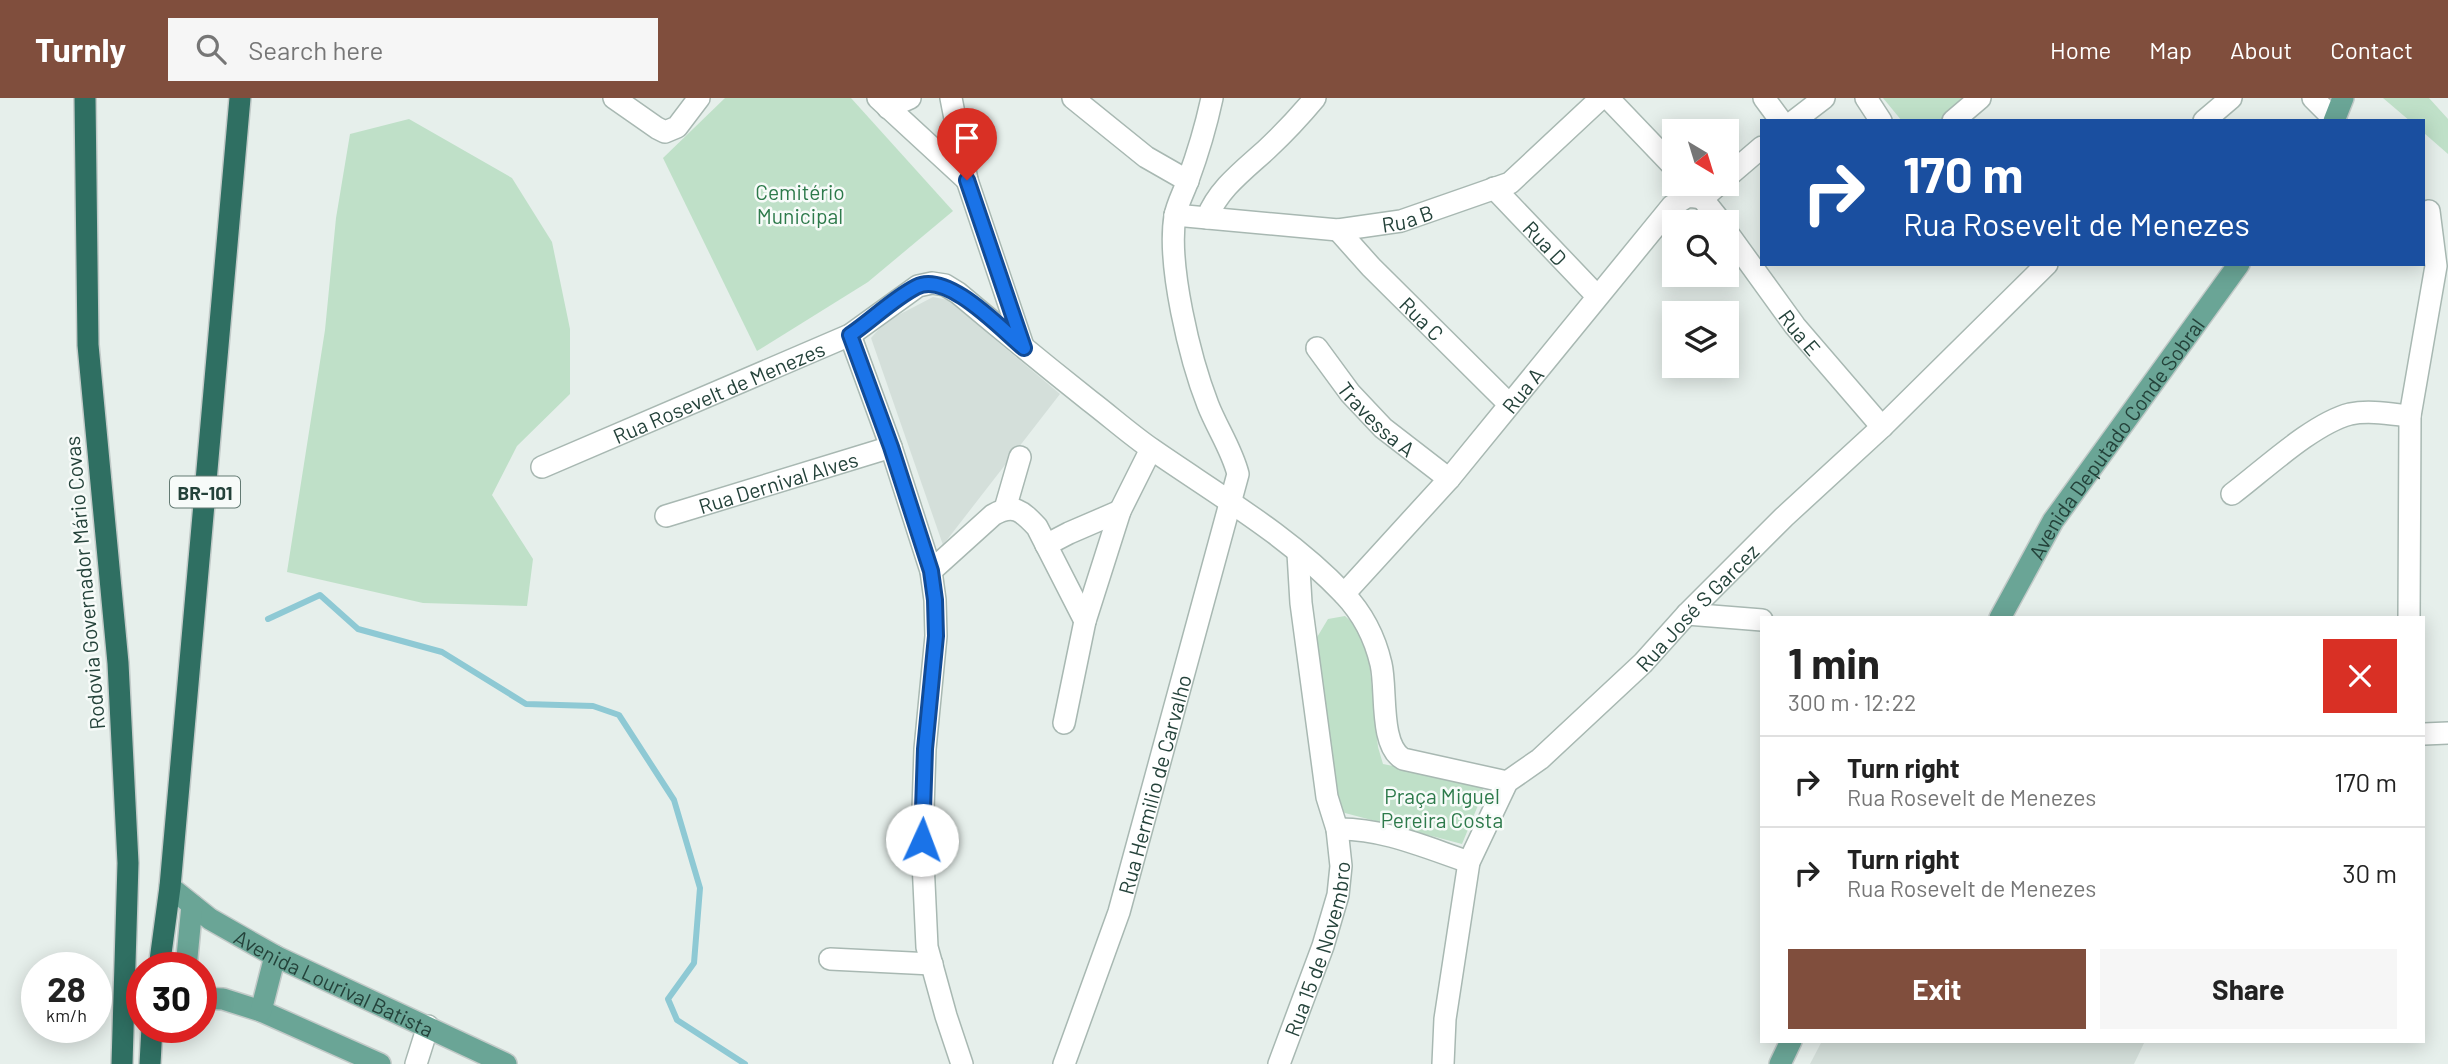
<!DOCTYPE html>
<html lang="en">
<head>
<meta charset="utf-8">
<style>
	body { margin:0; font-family:Barlow,sans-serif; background:#f6f6f6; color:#222; height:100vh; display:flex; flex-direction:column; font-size:26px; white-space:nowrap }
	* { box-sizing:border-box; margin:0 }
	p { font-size:23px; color:#767676 }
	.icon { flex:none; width:38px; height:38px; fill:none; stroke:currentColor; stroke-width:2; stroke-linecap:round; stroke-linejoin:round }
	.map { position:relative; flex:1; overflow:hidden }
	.side { position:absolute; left:1760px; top:518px; width:665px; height:427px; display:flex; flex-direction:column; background:#fff; border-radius:0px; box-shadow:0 4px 18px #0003 }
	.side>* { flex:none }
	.top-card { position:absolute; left:1760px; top:21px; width:665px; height:147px; border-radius:0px; box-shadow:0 4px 18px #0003; background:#1a4fa0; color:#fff; overflow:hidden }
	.needle { width:46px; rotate:142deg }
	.tools { position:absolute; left:1662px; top:21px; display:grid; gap:14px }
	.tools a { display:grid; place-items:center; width:77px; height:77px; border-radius:0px; background:#fff; box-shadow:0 4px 18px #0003; font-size:35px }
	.speed { position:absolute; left:21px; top:854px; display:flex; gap:14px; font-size:35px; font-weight:700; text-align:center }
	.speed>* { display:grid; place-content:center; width:91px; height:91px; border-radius:50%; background:#fff; box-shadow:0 4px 18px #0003; line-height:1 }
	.speed small { font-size:18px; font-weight:400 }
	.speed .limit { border:10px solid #d22; background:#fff; color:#111 }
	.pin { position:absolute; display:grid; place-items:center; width:60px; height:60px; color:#fff; margin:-72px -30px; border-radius:50% 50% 50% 0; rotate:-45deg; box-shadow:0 0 7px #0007 }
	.pin .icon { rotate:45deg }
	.me { position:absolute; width:77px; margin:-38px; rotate:2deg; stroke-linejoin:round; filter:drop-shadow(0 0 5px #0008) }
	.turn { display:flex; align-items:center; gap:24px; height:147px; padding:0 28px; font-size:32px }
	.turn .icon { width:91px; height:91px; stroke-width:2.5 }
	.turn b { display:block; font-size:49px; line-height:60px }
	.round { display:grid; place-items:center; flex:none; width:74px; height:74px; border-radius:0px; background:#f6f6f6 }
	.head { display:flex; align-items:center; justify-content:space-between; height:119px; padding:0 28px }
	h1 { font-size:42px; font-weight:700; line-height:52px }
	.cta { display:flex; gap:14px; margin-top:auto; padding:14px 28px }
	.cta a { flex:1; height:80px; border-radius:0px; background:#804e3d; color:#fff; font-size:28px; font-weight:700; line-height:80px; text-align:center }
	.cta a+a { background:#f6f6f6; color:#222 }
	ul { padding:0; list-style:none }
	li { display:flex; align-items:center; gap:21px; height:91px; padding:0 28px; border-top:2px solid #e0e0e0 }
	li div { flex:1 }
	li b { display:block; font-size:26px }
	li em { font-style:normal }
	header { display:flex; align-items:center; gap:42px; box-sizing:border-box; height:98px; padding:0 35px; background:#804e3d; color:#fff }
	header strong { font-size:33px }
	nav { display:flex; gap:38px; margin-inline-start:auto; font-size:24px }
	.search { width:490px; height:63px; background:#f6f6f6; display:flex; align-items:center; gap:18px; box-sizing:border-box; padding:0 24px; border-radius:0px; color:#767676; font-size:26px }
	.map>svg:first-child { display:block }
	.built { fill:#d4dfda }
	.green { fill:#bfe0c8 }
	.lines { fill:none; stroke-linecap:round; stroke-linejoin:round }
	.stream { stroke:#8ec9d4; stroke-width:6 }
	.minor-casing { stroke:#a8b8b2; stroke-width:24 }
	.major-casing { stroke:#c2cac8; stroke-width:24 }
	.highway-casing { stroke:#c2cac8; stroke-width:24 }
	.minor { stroke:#fff; stroke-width:21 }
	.major { stroke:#6aa596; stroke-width:21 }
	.highway { stroke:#2f6f62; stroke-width:21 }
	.route-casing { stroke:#114b97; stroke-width:18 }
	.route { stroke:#1a73e8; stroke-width:12 }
	.labels { text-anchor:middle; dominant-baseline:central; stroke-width:5; stroke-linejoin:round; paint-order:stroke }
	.shield { fill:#f7fbf9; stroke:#637a73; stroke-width:2 }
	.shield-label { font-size:19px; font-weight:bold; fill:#24423a }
	.park-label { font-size:21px; fill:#2d7a4b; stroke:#f7fbf9 }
	.street-label { font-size:21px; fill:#24423a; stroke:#f7fbf9 }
</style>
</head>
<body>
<header>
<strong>Turnly</strong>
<div class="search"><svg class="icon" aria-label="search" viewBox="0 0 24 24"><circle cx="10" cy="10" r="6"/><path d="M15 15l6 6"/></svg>Search here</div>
<nav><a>Home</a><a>Map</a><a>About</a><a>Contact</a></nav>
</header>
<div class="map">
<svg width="2448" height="966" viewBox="0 0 2448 966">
	<rect width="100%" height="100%" fill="#e6efeb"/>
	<!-- built -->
	<g class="built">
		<path d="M 933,199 L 948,202 L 1060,296 L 943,447 L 871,240 L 885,224 Z"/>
		<path d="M 1822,943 L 2145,943 L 2134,966 L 1810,966 Z"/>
	</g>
	<!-- green -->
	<g class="green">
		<path d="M 725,0 L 851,0 L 953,113 L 868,184 L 757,253 L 663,60 Z"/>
		<path d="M 1883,0 L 1970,0 L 1942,23 L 1902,23 Z"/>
		<path d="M 2383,0 L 2429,0 L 2448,21 L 2448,56 L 2424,35 L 2424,23 L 2410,23 Z"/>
		<path d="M 409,21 L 512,80 L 552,144 L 570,231 L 570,296 L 517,348 L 492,397 L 533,461 L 527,508 L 423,505 L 287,474 L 325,232 L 336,120 L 350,36 Z"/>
		<path d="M 1345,518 L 1357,529 L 1369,562 L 1378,649 L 1383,666 L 1479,685 L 1484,693 L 1462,746 L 1345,715 L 1335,707 L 1316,541 L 1328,521 Z"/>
	</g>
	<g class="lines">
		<!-- stream -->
		<path class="stream" d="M 268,521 L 320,497 L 358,531 L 442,554 L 526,606 L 593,608 L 619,617 L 674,702 L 700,790 L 694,865 L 668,901 L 677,922 L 745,966"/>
		<!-- minor casing -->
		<g class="minor-casing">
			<g id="minor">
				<path d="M 614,0 L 657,30 L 665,34 L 677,29 L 699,0"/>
				<path d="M 878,0 L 967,82"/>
				<path d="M 951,0 L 967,82 L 1023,248"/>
				<path d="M 1073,0 L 1146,59 L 1188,83"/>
				<path d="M 1608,0 L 1675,70"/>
				<path d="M 1764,0 L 1781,23"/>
				<path d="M 1866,0 L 1881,23"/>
				<path d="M 2313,0 L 2336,23"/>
				<path d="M 888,10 L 910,0"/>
				<path d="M 1794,23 L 1824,0"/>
				<path d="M 1953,23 L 1980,0"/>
				<path d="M 2204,23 L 2231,0"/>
				<path d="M 1727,79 L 1762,49"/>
				<path id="s1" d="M 1494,90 L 1597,198"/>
				<path d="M 1694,90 L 1721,124"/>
				<path id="s2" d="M 1175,117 L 1338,132 L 1401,123 L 1510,85 L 1601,0"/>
				<path d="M 1207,120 C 1218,91 1244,72 1267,51 C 1284,35 1300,18 1315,0"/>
				<path id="s3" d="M 1338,132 L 1371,169 L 1509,306"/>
				<path id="s4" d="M 1727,134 L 1795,228 L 1882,329"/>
				<path d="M 850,237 L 891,349 L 931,473 L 935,502 L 936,538 L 925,651 L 922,742 L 927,849 L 946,918 L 962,966"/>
				<path id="s5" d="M 1317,250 L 1350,295 L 1383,330 L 1449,381"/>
				<path id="s6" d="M 542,369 L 850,237 L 918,188 L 932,185 L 945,187 L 958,195 C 1002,232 1046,268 1090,303 C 1111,319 1131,337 1153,352 C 1218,397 1289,438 1344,496 C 1363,516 1375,540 1381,566 C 1387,591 1379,647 1403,661 L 1507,684"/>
				<path d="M 2232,396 C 2264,372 2312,326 2350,316 C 2369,312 2391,316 2410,318"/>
				<path d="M 1005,411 L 1020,359"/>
				<path id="s7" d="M 666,418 L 891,349"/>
				<path d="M 1046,447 L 1069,435 L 1120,413"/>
				<path d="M 931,473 L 993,417 C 1014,405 1022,413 1037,429 L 1085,523"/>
				<path id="s8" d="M 1344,496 L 1449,381 L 1672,108 L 1688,98 L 1703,100 L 1719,86"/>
				<path d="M 1687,516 L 1762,522"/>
				<path d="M 2409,520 L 2410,318 L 2436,168 L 2429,113"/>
				<path d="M 1064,625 L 1085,523 L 1120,413 L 1151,351"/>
				<path d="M 2424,636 L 2448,635"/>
				<path d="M 1337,731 C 1383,730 1427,750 1469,764"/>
				<path d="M 830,861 L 932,866"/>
				<path d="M 416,966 L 428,928"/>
				<path id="s9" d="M 1064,966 L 1119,814 L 1238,376 C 1232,352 1217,330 1208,307 C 1190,261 1167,167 1175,118 C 1177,106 1184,94 1188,82 C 1198,55 1206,28 1212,0"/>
				<path id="s10" d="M 1279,966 L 1323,848 L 1338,797 L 1341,768 L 1337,731 L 1327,699 L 1301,505 L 1298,455"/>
				<path id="s11" d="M 1443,966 L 1445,921 L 1469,764 L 1507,684 L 1540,661 L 1643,565 L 1687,516 L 1784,419 L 1882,329 L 2047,166"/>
			</g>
		</g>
		<!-- major casing -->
		<g class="major-casing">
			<g id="major">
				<path d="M 2334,23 L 2343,0"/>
				<path id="s12" d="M 2000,520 L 2053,423 L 2239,166"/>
				<path id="s13" d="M 170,789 L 210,821 L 275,858 L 506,966"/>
				<path d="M 186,870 L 192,807"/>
				<path d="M 201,900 L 223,901 L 261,913 L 380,966"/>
				<path d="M 261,913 L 275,858"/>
				<path d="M 1780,966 L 1791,943"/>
			</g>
		</g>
		<!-- highway casing -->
		<g class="highway-casing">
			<g id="highway">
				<path d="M 85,0 L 88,247 L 118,565 L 128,765 L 122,966"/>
				<path d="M 159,870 L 170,789 L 240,0"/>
				<path d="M 150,966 L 152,929"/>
			</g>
		</g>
		<!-- minor -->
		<use href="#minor" class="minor"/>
		<!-- major -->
		<use href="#major" class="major"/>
		<!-- highway -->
		<use href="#highway" class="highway"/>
	</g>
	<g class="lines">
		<!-- route casing -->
		<g class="route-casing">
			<path id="route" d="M 922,742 L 925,651 L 936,538 L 935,502 L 931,473 L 891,349 L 850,237 C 872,222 893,201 916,189 C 947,172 1001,231 1024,250 L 967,82"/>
		</g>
		<!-- route -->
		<use href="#route" class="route"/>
	</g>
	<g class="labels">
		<!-- shield labels -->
		<rect class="shield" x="170" y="378.5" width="70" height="31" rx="5"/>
		<g class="shield-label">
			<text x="205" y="394">BR-101</text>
		</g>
		<!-- park labels -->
		<g class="park-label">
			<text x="800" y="93">Cemitério<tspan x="800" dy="24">Municipal</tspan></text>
			<text x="1442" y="697">Praça Miguel<tspan x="1442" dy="24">Pereira Costa</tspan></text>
		</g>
		<!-- street labels -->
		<g class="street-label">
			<text stroke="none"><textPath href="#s2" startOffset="234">Rua B</textPath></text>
			<text stroke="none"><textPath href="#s1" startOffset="75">Rua D</textPath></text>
			<text stroke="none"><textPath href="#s3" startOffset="122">Rua C</textPath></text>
			<text stroke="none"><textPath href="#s4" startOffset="124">Rua E</textPath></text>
			<text stroke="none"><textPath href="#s8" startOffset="271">Rua A</textPath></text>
			<text stroke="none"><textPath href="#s6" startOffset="192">Rua Rosevelt de Menezes</textPath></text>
			<text stroke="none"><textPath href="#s5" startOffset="93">Travessa A</textPath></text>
			<text stroke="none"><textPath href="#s12" startOffset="214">Avenida Deputado Conde Sobral</textPath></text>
			<text stroke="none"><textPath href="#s7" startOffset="117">Rua Dernival Alves</textPath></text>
			<text transform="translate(84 485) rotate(-95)">Rodovia Governador Mário Covas</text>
			<text stroke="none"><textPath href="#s11" startOffset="551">Rua José S Garcez</textPath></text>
			<text stroke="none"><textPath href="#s9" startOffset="294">Rua Hermilio de Carvalho</textPath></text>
			<text stroke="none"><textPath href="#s10" startOffset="122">Rua 15 de Novembro</textPath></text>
			<text stroke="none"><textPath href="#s13" startOffset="191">Avenida Lourival Batista</textPath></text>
		</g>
	</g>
</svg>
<div class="tools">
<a><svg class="needle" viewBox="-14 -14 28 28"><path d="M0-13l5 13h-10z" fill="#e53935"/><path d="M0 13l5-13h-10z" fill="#767676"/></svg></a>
<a><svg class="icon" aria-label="search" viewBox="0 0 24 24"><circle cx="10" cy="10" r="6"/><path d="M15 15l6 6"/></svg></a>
<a><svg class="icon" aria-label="layers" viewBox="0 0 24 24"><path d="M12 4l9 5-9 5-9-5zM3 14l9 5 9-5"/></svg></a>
</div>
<div class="speed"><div>28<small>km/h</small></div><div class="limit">30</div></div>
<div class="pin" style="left:967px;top:82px;background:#d93025"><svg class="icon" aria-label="arrive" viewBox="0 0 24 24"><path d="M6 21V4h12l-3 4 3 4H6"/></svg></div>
<svg class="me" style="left:922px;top:742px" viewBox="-20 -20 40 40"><circle r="19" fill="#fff"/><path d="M0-13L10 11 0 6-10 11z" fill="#1a73e8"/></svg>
<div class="top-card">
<div class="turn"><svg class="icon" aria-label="right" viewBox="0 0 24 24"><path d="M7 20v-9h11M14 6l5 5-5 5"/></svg><div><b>170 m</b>Rua Rosevelt de Menezes</div></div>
</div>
<section class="side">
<div class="head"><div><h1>1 min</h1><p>300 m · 12:22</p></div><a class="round" style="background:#d93025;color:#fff"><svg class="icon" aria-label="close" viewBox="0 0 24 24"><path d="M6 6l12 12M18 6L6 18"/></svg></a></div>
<ul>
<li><svg class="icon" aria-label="right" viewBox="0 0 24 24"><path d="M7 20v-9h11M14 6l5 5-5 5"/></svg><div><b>Turn right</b><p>Rua Rosevelt de Menezes</p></div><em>170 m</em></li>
<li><svg class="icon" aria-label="right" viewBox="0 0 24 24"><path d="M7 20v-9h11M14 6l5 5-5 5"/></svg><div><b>Turn right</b><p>Rua Rosevelt de Menezes</p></div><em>30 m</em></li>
</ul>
<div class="cta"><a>Exit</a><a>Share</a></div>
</section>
</div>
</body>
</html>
